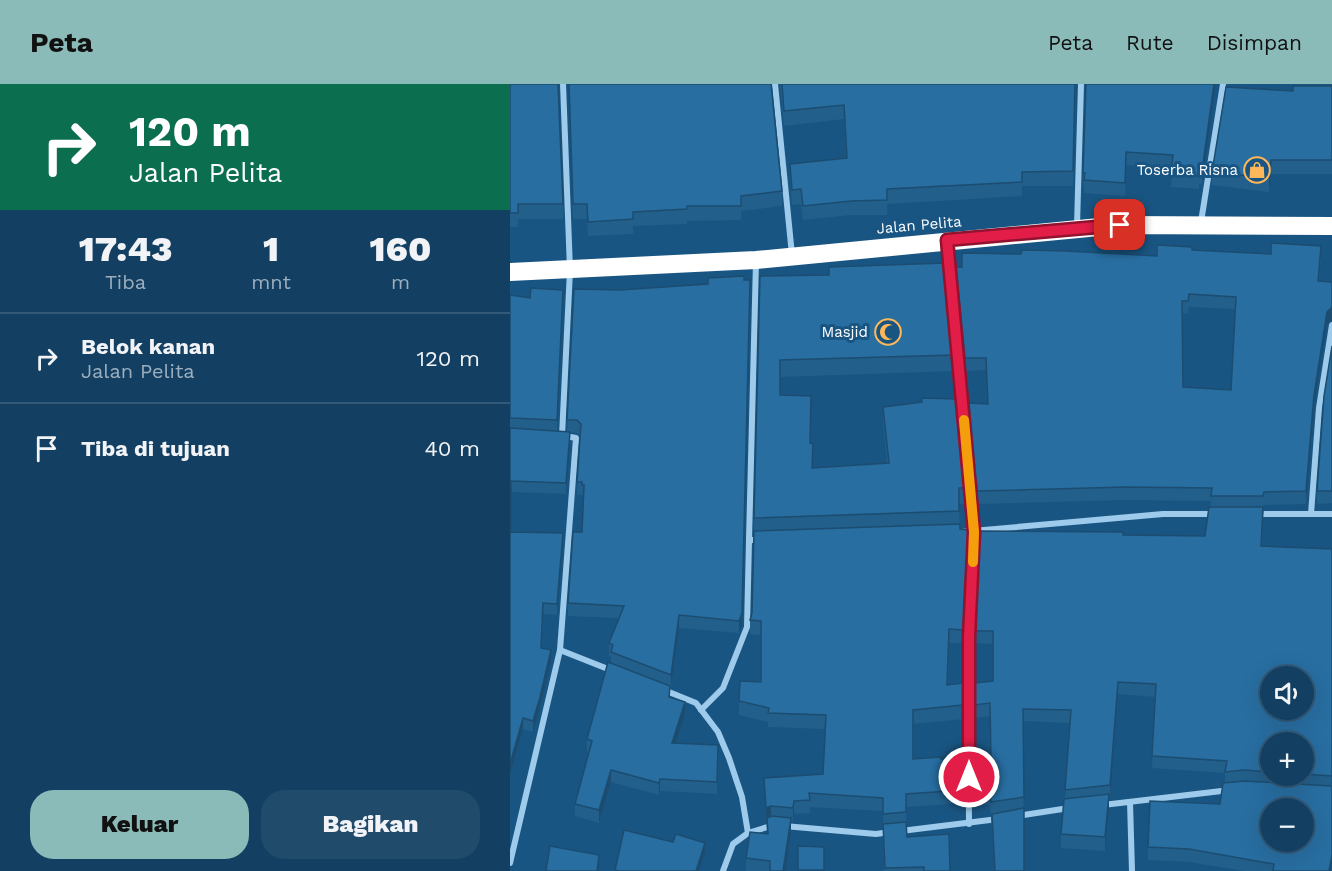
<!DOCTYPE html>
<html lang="id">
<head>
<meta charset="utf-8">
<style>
	body { margin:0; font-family:"Work Sans",sans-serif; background:#204b6b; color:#f1f3f6; height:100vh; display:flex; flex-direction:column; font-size:22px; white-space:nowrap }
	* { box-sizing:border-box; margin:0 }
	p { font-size:20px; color:#9dafbe }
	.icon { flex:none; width:33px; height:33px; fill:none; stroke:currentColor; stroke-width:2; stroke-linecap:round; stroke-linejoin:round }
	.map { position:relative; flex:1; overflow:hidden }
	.side { display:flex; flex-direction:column; background:#134062; width:510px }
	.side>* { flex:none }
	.hud { background:#0b6e4f; color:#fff; overflow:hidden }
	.fabs { position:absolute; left:750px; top:582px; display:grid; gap:12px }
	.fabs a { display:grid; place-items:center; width:54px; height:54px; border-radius:50%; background:#134062; box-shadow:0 6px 24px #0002,0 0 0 2px #325977; font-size:30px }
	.pin { position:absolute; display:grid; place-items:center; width:51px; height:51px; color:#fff; margin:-26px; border-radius:12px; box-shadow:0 3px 9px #0006 }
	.me { position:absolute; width:66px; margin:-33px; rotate:0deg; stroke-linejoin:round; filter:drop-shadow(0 0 4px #0008) }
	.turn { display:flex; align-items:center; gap:21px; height:126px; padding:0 30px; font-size:27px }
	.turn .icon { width:78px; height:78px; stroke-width:2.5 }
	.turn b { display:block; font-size:42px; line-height:51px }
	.eta { display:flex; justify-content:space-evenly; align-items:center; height:102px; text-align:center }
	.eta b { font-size:36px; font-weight:800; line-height:42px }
	.action { display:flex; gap:12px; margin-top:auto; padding:12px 30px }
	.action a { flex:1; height:69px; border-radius:24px; background:#8bbbb9; color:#111; font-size:24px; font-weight:800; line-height:69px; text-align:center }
	.action a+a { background:#204b6b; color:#f1f3f6 }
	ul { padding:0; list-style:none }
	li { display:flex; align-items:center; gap:18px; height:90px; padding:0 30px; border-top:2px solid #325977 }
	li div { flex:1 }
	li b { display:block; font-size:22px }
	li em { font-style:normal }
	header { display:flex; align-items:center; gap:36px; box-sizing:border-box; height:84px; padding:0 30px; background:#8bbbb9; color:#111 }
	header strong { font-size:28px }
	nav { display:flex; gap:33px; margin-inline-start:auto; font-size:21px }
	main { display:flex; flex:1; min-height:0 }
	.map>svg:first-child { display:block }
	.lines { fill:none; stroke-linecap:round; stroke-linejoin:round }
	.street { stroke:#9ecbeb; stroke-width:6 }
	.highway { stroke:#fff; stroke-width:18 }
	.wall { fill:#225f8a; fill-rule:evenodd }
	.shaded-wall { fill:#1c4d71 }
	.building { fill:#286ea1; stroke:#1c4d71; stroke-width:1.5; fill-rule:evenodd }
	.route-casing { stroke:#92132f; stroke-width:15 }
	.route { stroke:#e11d48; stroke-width:10 }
	.slow { stroke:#f59e0b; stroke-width:10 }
	.labels { text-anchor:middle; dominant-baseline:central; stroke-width:6; stroke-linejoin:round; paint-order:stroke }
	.poi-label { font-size:15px; fill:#fff; stroke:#195582; text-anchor:end }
	.street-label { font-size:15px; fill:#fff; stroke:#195582 }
</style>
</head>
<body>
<header>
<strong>Peta</strong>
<nav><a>Peta</a><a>Rute</a><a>Disimpan</a></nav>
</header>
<main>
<section class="side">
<div class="hud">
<div class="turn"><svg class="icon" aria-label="right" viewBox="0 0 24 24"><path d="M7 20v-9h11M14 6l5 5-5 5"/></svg><div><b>120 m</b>Jalan Pelita</div></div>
</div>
<div class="eta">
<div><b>17:43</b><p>Tiba</p></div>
<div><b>1</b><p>mnt</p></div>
<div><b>160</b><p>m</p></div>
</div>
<ul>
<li><svg class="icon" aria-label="right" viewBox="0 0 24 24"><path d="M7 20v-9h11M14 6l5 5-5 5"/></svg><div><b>Belok kanan</b><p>Jalan Pelita</p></div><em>120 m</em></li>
<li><svg class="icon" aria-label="arrive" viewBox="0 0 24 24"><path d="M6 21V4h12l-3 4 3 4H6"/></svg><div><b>Tiba di tujuan</b></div><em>40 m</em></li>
</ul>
<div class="action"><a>Keluar</a><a>Bagikan</a></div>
</section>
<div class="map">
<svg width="822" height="787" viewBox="0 0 822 787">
	<rect width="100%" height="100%" fill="#195582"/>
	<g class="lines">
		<!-- street -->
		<g class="street">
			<path d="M 265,0 L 282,171"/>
			<path d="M 691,138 L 713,0"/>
			<path d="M 567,142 L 571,0"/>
			<path d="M 438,160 L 464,448 L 458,553 L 459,740"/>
			<path d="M 246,177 L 239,456 L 249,456"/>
			<path d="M 52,352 L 60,186 L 53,0"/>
			<path d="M 745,430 L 822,430"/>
			<path d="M 801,430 L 809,324 L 822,241"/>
			<path d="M 451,448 L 653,430 L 704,430"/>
			<path d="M 50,566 L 103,587"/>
			<path d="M 154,606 L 186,619 L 208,648 L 219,674 L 232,713 L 238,749"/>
			<path d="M 191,626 L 213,604 L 237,543 L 239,456"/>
			<path d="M 620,718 L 622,787"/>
			<path d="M 593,721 L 720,706"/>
			<path d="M 507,732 L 559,724"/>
			<path d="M 274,742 L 366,750 L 380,748"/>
			<path d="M 391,747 L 488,735"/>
			<path d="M 0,779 L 50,566 L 66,354 L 55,352"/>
			<path d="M 213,787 L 223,760 L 238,749 L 264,741"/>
		</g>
		<!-- highway -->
		<path class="highway" d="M 0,188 L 246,176 L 610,141 L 822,142"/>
	</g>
	<!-- wall -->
	<g class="wall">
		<path d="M 0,0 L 53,120 L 53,135 L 8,135 L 8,143 L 0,143 Z"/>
		<path d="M 59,0 L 272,107 L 272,122 L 231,127 L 231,136 L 177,137 L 177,140 L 123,142 L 123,150 L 78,152 L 77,135 L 63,135 Z"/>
		<path d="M 270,0 L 566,0 L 563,102 L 512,102 L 512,112 L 377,120 L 377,131 L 341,131 L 293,136 L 291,120 L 282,121 L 280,95 L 280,80 L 336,74 L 334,35 L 274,42 Z"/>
		<path d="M 705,0 L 692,100 L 689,100 L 689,105 L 661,103 L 662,84 L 616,81 L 615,112 L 574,109 L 573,89 Z"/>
		<path d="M 822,2 L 822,90 L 761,90 L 759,108 L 702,101 L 702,88 L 783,7 Z"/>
		<path d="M 682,166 L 811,174 L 809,197 L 817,240 L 804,324 L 796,420 L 754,421 L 751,462 L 822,465 L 821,787 L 734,787 L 679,778 L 638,776 L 638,763 L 710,720 L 715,699 L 715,689 L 642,684 L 645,613 L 608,610 L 600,714 L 599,714 L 595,767 L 551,764 L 551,750 L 555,715 L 560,639 L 513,637 L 514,787 L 485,787 L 480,721 L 470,721 L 470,718 L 464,719 L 464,675 L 480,675 L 480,632 L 464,634 L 464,599 L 483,597 L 483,560 L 463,559 L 463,547 L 613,451 L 695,452 L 701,423 L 701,417 L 615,416 L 467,420 L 459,332 L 459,319 L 477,320 L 476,286 L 455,287 L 446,196 L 446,183 L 647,172 ZM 679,223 L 726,225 L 721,306 L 673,303 L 672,229 L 678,230 ZM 760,658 L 794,658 L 794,692 L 760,692 Z"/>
		<path d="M 250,192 L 444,271 L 444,287 L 270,293 L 270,311 L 300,359 L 303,384 L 377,379 L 373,339 L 373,323 L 456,404 L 456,420 L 449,420 L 450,445 L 458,459 L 453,559 L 439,559 L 438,601 L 453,599 L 453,635 L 403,640 L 403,675 L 453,675 L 454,719 L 396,723 L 397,753 L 440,787 L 374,787 L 373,727 L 300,723 L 300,729 L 284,730 L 283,738 L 281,737 L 281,748 L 276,787 L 236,787 L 236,774 L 257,750 L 254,694 L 313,690 L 315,645 L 258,643 L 258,638 L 229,631 L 229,617 L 251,598 L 251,551 L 240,550 L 240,536 L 242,529 Z"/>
		<path d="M 64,205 L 232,542 L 229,549 L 169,544 L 161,604 L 160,603 L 160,614 L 175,631 L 166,659 L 208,673 L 207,710 L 150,707 L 149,711 L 101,698 L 89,739 L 65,732 L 65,720 L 79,668 L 77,668 L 77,655 L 101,579 L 101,572 L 99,572 L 99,559 L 109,534 L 58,532 L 58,519 L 72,448 L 74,414 L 72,414 L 72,411 L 67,411 L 70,352 L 67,349 L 60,348 L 56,410 L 1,408 L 1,448 L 53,460 L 47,531 L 33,530 L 32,564 L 41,578 L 30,624 L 23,648 L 13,645 L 0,691 L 0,211 L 53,218 L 47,347 L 57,347 Z"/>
		<path d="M 822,262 L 822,419 L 807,420 L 807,407 Z"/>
	</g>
	<!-- shaded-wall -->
	<g class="shaded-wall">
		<path d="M 704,0 L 705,0 L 705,4 L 692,100 L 692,87 Z"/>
		<path d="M 761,76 L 761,90 L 759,108 L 759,94 Z"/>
		<path d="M 240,196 L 232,542 L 229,549 L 229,537 Z"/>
		<path d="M 53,206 L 53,218 L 47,348 L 47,336 Z"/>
		<path d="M 822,223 L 822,236 L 817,240 L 804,324 L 796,420 L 796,407 L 804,311 L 817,228 Z"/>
		<path d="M 60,348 L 60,359 L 56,410 L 56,399 Z"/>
		<path d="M 458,446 L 458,459 L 453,559 L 453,546 Z"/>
		<path d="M 53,449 L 53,460 L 47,531 L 47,520 Z"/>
		<path d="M 169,531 L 169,544 L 161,604 L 161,591 Z"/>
		<path d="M 41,566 L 41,578 L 30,624 L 23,648 L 23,637 Z"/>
		<path d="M 608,598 L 608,610 L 600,714 L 600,701 Z"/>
		<path d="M 175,618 L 175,631 L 162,671 L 162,659 Z"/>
		<path d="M 13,634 L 13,645 L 0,691 L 0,680 Z"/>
		<path d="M 101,686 L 101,698 L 89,739 L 89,726 Z"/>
		<path d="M 150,695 L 150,707 L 149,711 L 149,699 Z"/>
		<path d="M 599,710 L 599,724 L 595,767 L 595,753 Z"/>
		<path d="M 284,717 L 284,730 L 283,738 L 283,724 Z"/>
		<path d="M 261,722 L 261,736 L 256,737 L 256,724 Z"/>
		<path d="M 281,734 L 281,748 L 276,787 L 273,787 Z"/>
		<path d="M 195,759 L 195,769 L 189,787 L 186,787 Z"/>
		<path d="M 89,771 L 89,787 L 87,787 Z"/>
		<path d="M 822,771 L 822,784 L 821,787 L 819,787 Z"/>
	</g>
	<!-- building -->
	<g class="building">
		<path d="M 0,0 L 48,0 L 53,120 L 8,120 L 8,129 L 0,129 Z"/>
		<path d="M 59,0 L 261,0 L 272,107 L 231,112 L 231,122 L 177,122 L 177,125 L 123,128 L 123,135 L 78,138 L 77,120 L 63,120 Z"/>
		<path d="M 272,0 L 565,0 L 563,87 L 512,88 L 512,98 L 377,105 L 377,116 L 341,117 L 293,122 L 291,105 L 282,106 L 280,80 L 337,74 L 334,21 L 274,27 Z"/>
		<path d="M 576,0 L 704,0 L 692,87 L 689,87 L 689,92 L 661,90 L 663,71 L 616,68 L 615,99 L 574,96 L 575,89 L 573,89 Z"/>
		<path d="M 783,2 L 822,2 L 822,76 L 761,76 L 759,94 L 702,88 L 716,3 L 783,7 Z"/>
		<path d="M 761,159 L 811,162 L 808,197 L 822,198 L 822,223 L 817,228 L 804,311 L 796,407 L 754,408 L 753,412 L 701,412 L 702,404 L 615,403 L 467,407 L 459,319 L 478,320 L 476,274 L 455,274 L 446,183 L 452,183 L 452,169 L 511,170 L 512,166 L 556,167 L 647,172 L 647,161 L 682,163 L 682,166 L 761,170 ZM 679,210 L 726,213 L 721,306 L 673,303 L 672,217 L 678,217 Z"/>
		<path d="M 436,179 L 444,271 L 270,276 L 270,311 L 301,312 L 300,359 L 303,360 L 302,384 L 379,379 L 373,323 L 412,318 L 412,314 L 448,315 L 456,404 L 449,404 L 449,427 L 244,434 L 250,192 L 319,191 L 319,183 Z"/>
		<path d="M 234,192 L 234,196 L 240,196 L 232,529 L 229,537 L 169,531 L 161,591 L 101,568 L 103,561 L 99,559 L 114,522 L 58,519 L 63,448 L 72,448 L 74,401 L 72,401 L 72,398 L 67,398 L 71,340 L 67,336 L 57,336 L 64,205 L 110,206 L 198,200 L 198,194 Z"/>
		<path d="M 21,204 L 53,206 L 47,336 L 0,334 L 0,211 L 20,214 Z"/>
		<path d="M 822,262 L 822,407 L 807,407 L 814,312 Z"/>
		<path d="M 0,344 L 60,348 L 56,399 L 1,397 L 1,448 L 53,449 L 47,520 L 33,519 L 31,564 L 41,566 L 30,613 L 23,637 L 13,634 L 0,680 Z"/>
		<path d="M 699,423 L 753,423 L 751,462 L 822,465 L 822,692 L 794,690 L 794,658 L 760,658 L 760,688 L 734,686 L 715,688 L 717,677 L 642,672 L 646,600 L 608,598 L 600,701 L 555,706 L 561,626 L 513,625 L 514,713 L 481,718 L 480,708 L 470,708 L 470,705 L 464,706 L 464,675 L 481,675 L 480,619 L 464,621 L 464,599 L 483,597 L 483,547 L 463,547 L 469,447 L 613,448 L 613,451 L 695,452 ZM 760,592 L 794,592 L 794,626 L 760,626 Z"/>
		<path d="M 450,440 L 450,445 L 458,446 L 453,546 L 439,545 L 437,601 L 453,599 L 453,621 L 403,626 L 403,675 L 431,673 L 431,675 L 453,675 L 454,706 L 396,710 L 396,728 L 373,730 L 373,714 L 299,709 L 300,716 L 284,717 L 283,724 L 261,722 L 256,724 L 254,694 L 313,690 L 316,631 L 258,629 L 259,624 L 229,617 L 230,597 L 251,598 L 251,537 L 240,536 L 242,529 L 244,447 Z"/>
		<path d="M 98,578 L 160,602 L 159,613 L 175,618 L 162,659 L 208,661 L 207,698 L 150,695 L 149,699 L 101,686 L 89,726 L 65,720 L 82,657 L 77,655 Z"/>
		<path d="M 734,697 L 822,702 L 822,771 L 819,787 L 763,787 L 764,780 L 679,765 L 638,763 L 640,717 L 710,720 L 713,699 ZM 760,724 L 794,724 L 794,758 L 760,758 Z"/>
		<path d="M 599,710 L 595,753 L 551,750 L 554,715 Z"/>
		<path d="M 514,724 L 514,787 L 485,787 L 482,730 Z"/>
		<path d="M 262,732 L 281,734 L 273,787 L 260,787 L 260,777 L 236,774 L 240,748 L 258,750 L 257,734 Z"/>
		<path d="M 396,738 L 397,753 L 439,750 L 440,787 L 414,787 L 414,783 L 375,784 L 373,740 Z"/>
		<path d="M 114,746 L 163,758 L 166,750 L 195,759 L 186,787 L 109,787 L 105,786 Z"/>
		<path d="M 40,762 L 89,771 L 87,787 L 36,787 Z"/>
		<path d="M 288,762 L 314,763 L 314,786 L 288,786 Z"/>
	</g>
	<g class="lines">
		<!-- route casing -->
		<g class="route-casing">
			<path id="route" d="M 459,693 L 459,553 L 464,448 L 437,156 L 610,141"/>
		</g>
		<!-- route -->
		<use href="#route" class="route"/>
		<!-- slow -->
		<path class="slow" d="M 454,336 L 464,448 L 463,478"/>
	</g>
	<!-- icons -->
	<defs>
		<g id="shop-ring" transform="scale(1.35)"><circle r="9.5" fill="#195582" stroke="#feb859" stroke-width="1.5"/><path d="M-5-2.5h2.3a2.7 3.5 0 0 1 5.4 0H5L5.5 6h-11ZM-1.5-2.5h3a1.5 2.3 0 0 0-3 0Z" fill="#feb859"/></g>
		<g id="mosque-ring" transform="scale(1.35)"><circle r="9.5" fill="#195582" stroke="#feb859" stroke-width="1.5"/><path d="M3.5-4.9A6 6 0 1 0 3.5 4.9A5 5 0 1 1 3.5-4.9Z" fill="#feb859"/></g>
	</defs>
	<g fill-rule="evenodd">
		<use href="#shop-ring" x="747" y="86"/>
		<use href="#mosque-ring" x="378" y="248"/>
	</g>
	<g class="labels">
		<!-- poi labels -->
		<g class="poi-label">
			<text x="728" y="86">Toserba Risna</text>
			<text x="358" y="248">Masjid</text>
		</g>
		<!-- street labels -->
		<g class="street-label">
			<text transform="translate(409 141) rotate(-5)">Jalan Pelita</text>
		</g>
	</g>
</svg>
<div class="fabs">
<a><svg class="icon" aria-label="sound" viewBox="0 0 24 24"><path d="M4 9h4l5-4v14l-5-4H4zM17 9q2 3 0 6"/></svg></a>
<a>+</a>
<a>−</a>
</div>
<div class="pin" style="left:610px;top:141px;background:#d93025"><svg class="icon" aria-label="arrive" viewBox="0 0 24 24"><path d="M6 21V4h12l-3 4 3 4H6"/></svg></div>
<svg class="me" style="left:459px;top:693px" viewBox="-20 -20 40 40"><circle r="17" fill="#e11d48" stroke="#fff" stroke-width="3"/><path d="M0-11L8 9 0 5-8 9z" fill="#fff"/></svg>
</div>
</main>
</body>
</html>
